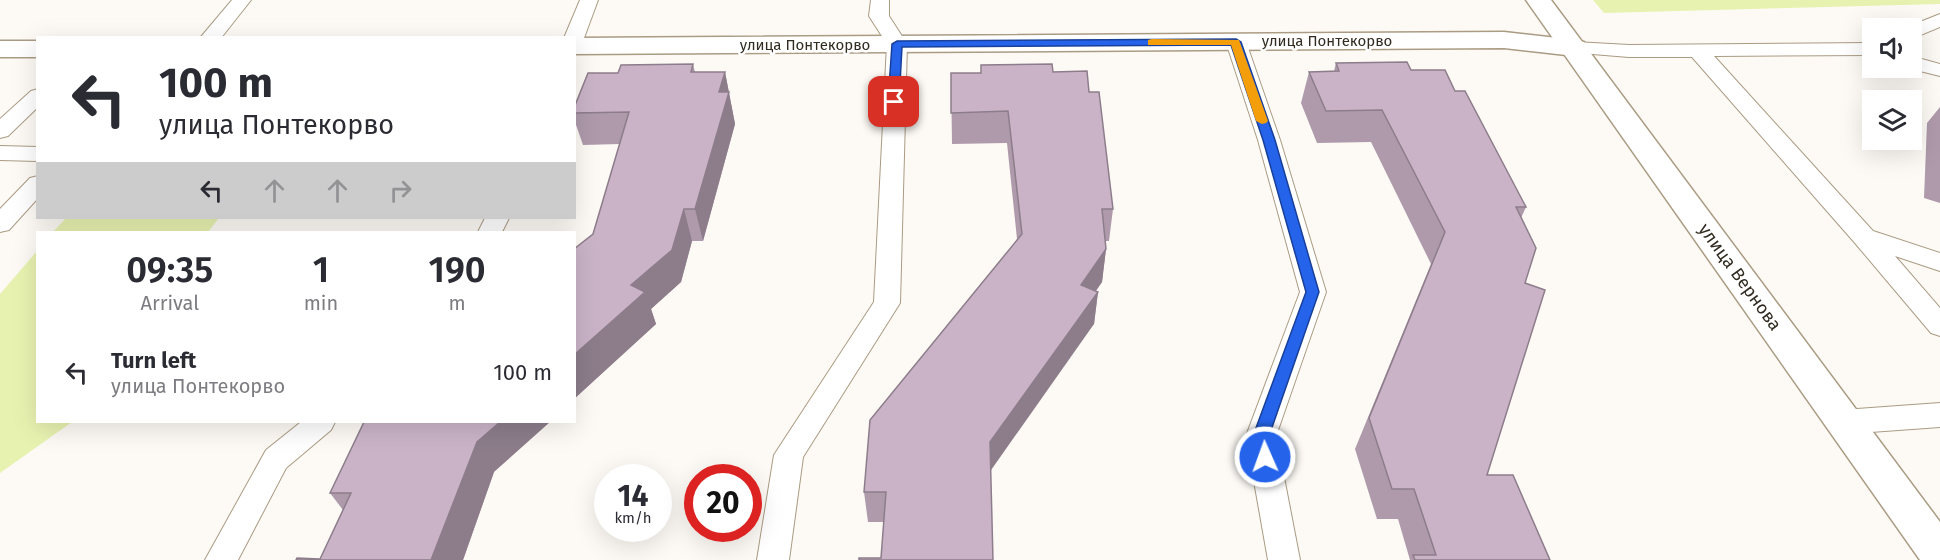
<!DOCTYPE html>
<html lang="en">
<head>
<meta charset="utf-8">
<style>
	body { margin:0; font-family:"Fira Sans",sans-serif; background:#f2f2f3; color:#2b2b33; height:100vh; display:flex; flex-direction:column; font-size:22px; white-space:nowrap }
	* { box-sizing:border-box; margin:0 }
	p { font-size:20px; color:#7c7c81 }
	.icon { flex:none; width:33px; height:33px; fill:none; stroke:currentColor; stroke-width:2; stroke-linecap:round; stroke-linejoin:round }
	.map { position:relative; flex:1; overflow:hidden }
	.details { position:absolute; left:36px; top:231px; width:540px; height:192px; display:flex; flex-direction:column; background:#fff; border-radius:0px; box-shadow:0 6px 24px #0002 }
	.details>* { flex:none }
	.hud { position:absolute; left:36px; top:36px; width:540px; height:183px; border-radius:0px; box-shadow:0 6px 24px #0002; background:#fff; color:#2b2b33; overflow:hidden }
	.fabs { position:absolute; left:1862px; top:18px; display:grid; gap:12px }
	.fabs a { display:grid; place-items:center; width:60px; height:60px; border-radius:0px; background:#fff; box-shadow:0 6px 24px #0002; font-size:30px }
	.speed { position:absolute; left:594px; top:464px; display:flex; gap:12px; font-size:30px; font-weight:700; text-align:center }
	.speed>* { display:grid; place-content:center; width:78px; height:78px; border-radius:50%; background:#fff; box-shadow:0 6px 24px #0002; line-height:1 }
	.speed small { font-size:15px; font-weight:400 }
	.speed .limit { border:9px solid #d22; background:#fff; color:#111 }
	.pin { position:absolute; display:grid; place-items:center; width:51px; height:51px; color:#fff; margin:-26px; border-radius:12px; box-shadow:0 3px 9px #0006 }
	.me { position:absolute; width:66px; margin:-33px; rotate:358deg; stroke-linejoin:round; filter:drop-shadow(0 0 4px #0008) }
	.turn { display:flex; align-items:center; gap:21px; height:126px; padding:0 24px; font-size:27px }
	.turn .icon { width:78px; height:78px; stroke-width:2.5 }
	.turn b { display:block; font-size:42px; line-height:51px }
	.lanes { display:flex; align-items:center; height:57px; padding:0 24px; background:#0003; justify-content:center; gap:30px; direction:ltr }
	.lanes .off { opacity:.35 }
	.eta { display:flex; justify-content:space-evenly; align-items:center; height:102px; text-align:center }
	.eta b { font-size:36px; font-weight:600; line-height:42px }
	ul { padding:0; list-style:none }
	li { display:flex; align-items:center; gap:18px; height:78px; padding:0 24px }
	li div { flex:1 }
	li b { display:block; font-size:22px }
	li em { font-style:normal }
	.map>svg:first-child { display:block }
	.green { fill:#e8f2b0 }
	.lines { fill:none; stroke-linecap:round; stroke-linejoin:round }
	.service-casing { stroke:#aa9b83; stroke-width:2 }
	.minor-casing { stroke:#aa9b83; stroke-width:3 }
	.primary-casing { stroke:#aa9b83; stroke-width:3 }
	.service { fill:#fff; fill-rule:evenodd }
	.minor { fill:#fff; fill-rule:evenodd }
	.primary { fill:#fff; fill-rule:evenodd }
	.wall { fill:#ae9aab }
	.shaded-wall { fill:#8d7d8b }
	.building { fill:#cab3c7; stroke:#8d7d8b; stroke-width:1.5 }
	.route { fill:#2563eb; stroke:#184099; stroke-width:1.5 }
	.slow { fill:#f59e0b }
	.labels { text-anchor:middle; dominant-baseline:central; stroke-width:5; stroke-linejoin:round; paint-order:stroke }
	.far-street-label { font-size:15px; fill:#312b21; stroke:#fff }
	.street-label { font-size:18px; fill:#312b21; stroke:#fff }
</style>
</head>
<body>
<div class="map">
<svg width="1940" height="560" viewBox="0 0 1940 560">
	<rect width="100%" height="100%" fill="#fdfaf5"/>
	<!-- green -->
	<g class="green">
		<path d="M 1593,0 L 1940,0 L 1940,4 L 1604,13 Z"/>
		<path d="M 66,218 L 219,218 L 208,232 L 53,232 Z"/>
		<path d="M 37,251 L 38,422 L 72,422 L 0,473 L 0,294 Z"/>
	</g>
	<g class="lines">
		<!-- service casing -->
		<g class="service-casing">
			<g id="service">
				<path d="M 232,0 L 251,0 L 221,38 L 200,38 Z"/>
				<path d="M 580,0 L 598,0 L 584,38 L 581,42 L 574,44 L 574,38 L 564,38 Z"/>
				<path d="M 871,0 L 889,0 L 889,16 L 907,44 L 900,303 L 803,457 L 789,560 L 757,560 L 774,455 L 874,302 L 887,44 L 869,16 Z"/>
				<path d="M 1940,14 L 1940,27 L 1911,39 L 1911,28 L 1905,28 Z"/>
				<path d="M 1236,36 L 1243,38 L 1246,42 L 1280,140 L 1326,292 L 1276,436 L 1300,560 L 1268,560 L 1246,436 L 1300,292 L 1258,140 L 1226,42 L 1229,38 Z"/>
				<path d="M 1575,42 L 1629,45 L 1872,43 L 1872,55 L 1714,56 L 1873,231 L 1940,253 L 1940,271 L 1895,256 L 1940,308 L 1940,336 L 1931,333 L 1855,243 L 1692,57 L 1629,57 L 1568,52 L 1565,48 L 1568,44 Z"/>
				<path d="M 1911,56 L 1940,64 L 1940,76 L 1908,68 L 1911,68 Z"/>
				<path d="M 38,89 L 38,107 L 8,136 L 0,138 L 0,119 L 31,91 Z"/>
				<path d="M 0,146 L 38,147 L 38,161 L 0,160 Z"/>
				<path d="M 38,176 L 38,198 L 9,230 L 0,232 L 0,209 L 30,178 Z"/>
				<path d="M 485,218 L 509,218 L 502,232 L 478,232 Z"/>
				<path d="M 1940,403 L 1940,427 L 1843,434 L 1833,430 L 1829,422 L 1833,414 L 1843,410 Z"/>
				<path d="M 301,422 L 335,422 L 331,430 L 286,468 L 238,560 L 205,560 L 266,450 Z"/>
			</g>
		</g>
		<!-- minor casing -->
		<g class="minor-casing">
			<g id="minor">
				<path d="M 1504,32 L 1575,40 L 1584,42 L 1588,48 L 1584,54 L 1575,56 L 1504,48 L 574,54 L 574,38 Z"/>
				<rect x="0" y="41" width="38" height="16"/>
			</g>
		</g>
		<!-- primary casing -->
		<g class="primary-casing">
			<path id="primary" d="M 1526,0 L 1551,0 L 1940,522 L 1940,560 L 1920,560 Z"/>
		</g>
		<!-- service -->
		<use href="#service" class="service"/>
		<!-- minor -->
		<use href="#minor" class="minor"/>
		<!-- primary -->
		<use href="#primary" class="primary"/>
	</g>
	<!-- wall -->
	<g class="wall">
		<path d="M 1336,63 L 1411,70 L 1455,91 L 1526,207 L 1521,218 L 1525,283 L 1487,475 L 1550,560 L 1410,560 L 1398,519 L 1377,519 L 1355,449 L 1431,264 L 1371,142 L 1317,143 L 1301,103 L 1309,72 L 1334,71 Z"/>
		<path d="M 693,64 L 695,72 L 725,72 L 735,124 L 703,241 L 692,241 L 681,282 L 651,309 L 656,324 L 574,399 L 574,249 L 593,234 L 620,144 L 583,145 L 574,119 L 574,108 L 618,73 Z"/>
		<path d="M 981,65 L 1053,72 L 1089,92 L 1113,209 L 1109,241 L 1106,241 L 1106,249 L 1102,282 L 1096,291 L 1098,292 L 1094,324 L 881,558 L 884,522 L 868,522 L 864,492 L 1017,239 L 1007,143 L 952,144 L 951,73 L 981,73 Z"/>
		<path d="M 1940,107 L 1940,203 L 1924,198 L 1927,123 Z"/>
		<path d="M 494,472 L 463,560 L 296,560 L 320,559 L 343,510 L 330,493 Z"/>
	</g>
	<!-- shaded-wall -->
	<g class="shaded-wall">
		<path d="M 725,72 L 735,124 L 703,241 L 695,209 L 719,92 Z"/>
		<path d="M 684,209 L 692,241 L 681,282 L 651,309 L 656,324 L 574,399 L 574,355 L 631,285 Z"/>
		<path d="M 1106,249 L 1102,282 L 1077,317 L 1081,285 Z"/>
		<path d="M 1098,292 L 1094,324 L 989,473 L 990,442 Z"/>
		<path d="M 500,422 L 550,422 L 494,472 L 463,560 L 431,560 L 477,442 Z"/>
	</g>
	<!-- building -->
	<g class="building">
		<path d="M 1407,62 L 1411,70 L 1445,70 L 1455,91 L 1465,91 L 1526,207 L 1516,207 L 1536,248 L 1525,283 L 1545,290 L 1487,475 L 1513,475 L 1550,560 L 1415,560 L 1413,555 L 1436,555 L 1414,489 L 1392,489 L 1369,418 L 1445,232 L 1382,110 L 1326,111 L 1309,72 L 1339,71 L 1336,63 Z"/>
		<path d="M 693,64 L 691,72 L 725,72 L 719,92 L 729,92 L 695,209 L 684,209 L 672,250 L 631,285 L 645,292 L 574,355 L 574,249 L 593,234 L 629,112 L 574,113 L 574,108 L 588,73 L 618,73 L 621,65 Z"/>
		<path d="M 1052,64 L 1053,72 L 1087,71 L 1089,92 L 1099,92 L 1113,209 L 1102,209 L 1106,249 L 1081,285 L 1098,292 L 990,442 L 993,560 L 859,560 L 859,558 L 881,558 L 886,492 L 864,492 L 870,420 L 1022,234 L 1008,111 L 951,113 L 951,73 L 981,73 L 981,65 Z"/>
		<path d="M 364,422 L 500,422 L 477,442 L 431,560 L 296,560 L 297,558 L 320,559 L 351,493 L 330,493 Z"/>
	</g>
	<!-- route -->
	<path class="route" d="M 1236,39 L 1241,42 L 1275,140 L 1319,292 L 1269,436 L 1273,457 L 1270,461 L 1265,463 L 1259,461 L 1253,436 L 1306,292 L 1263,140 L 1231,45 L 902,47 L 899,102 L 894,105 L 888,102 L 892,44 L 897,41 Z"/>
	<!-- slow -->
	<path class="slow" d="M 1152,39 L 1239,40 L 1268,121 L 1266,123 L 1262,124 L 1256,121 L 1231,45 L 1148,45 L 1148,40 Z"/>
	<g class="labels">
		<!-- far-street labels -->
		<g class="far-street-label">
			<text x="1327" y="41">улица Понтекорво</text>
			<text x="805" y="45">улица Понтекорво</text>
		</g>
		<!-- street labels -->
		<g class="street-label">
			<text transform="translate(1740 277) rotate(54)">улица Вернова</text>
		</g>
	</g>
</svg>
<div class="fabs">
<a><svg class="icon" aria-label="sound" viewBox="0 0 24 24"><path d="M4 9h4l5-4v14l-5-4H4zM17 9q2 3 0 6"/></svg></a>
<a><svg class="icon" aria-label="layers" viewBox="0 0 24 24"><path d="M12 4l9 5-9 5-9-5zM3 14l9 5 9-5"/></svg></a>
</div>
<div class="speed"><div>14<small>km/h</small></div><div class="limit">20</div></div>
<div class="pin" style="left:894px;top:102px;background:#d93025"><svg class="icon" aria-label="arrive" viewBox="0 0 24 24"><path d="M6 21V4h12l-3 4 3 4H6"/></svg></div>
<svg class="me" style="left:1265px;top:457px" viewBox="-20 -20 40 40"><circle r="17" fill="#2563eb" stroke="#fff" stroke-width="3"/><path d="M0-11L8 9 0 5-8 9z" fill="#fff"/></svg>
<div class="hud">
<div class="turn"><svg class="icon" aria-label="left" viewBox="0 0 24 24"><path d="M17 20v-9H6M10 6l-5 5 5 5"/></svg><div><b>100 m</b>улица Понтекорво</div></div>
<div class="lanes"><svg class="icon" aria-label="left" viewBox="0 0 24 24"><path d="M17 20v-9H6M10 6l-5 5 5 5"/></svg><svg class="icon off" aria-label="ahead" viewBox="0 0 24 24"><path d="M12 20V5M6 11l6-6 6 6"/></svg><svg class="icon off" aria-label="ahead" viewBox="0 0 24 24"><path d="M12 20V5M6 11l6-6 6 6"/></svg><svg class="icon off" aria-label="right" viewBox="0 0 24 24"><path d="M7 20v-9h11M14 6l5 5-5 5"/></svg></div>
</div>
<section class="details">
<div class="eta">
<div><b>09:35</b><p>Arrival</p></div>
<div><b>1</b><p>min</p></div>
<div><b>190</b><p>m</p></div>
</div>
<ul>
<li><svg class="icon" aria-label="left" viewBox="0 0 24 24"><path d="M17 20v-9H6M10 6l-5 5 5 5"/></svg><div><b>Turn left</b><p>улица Понтекорво</p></div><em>100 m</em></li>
</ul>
</section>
</div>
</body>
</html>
